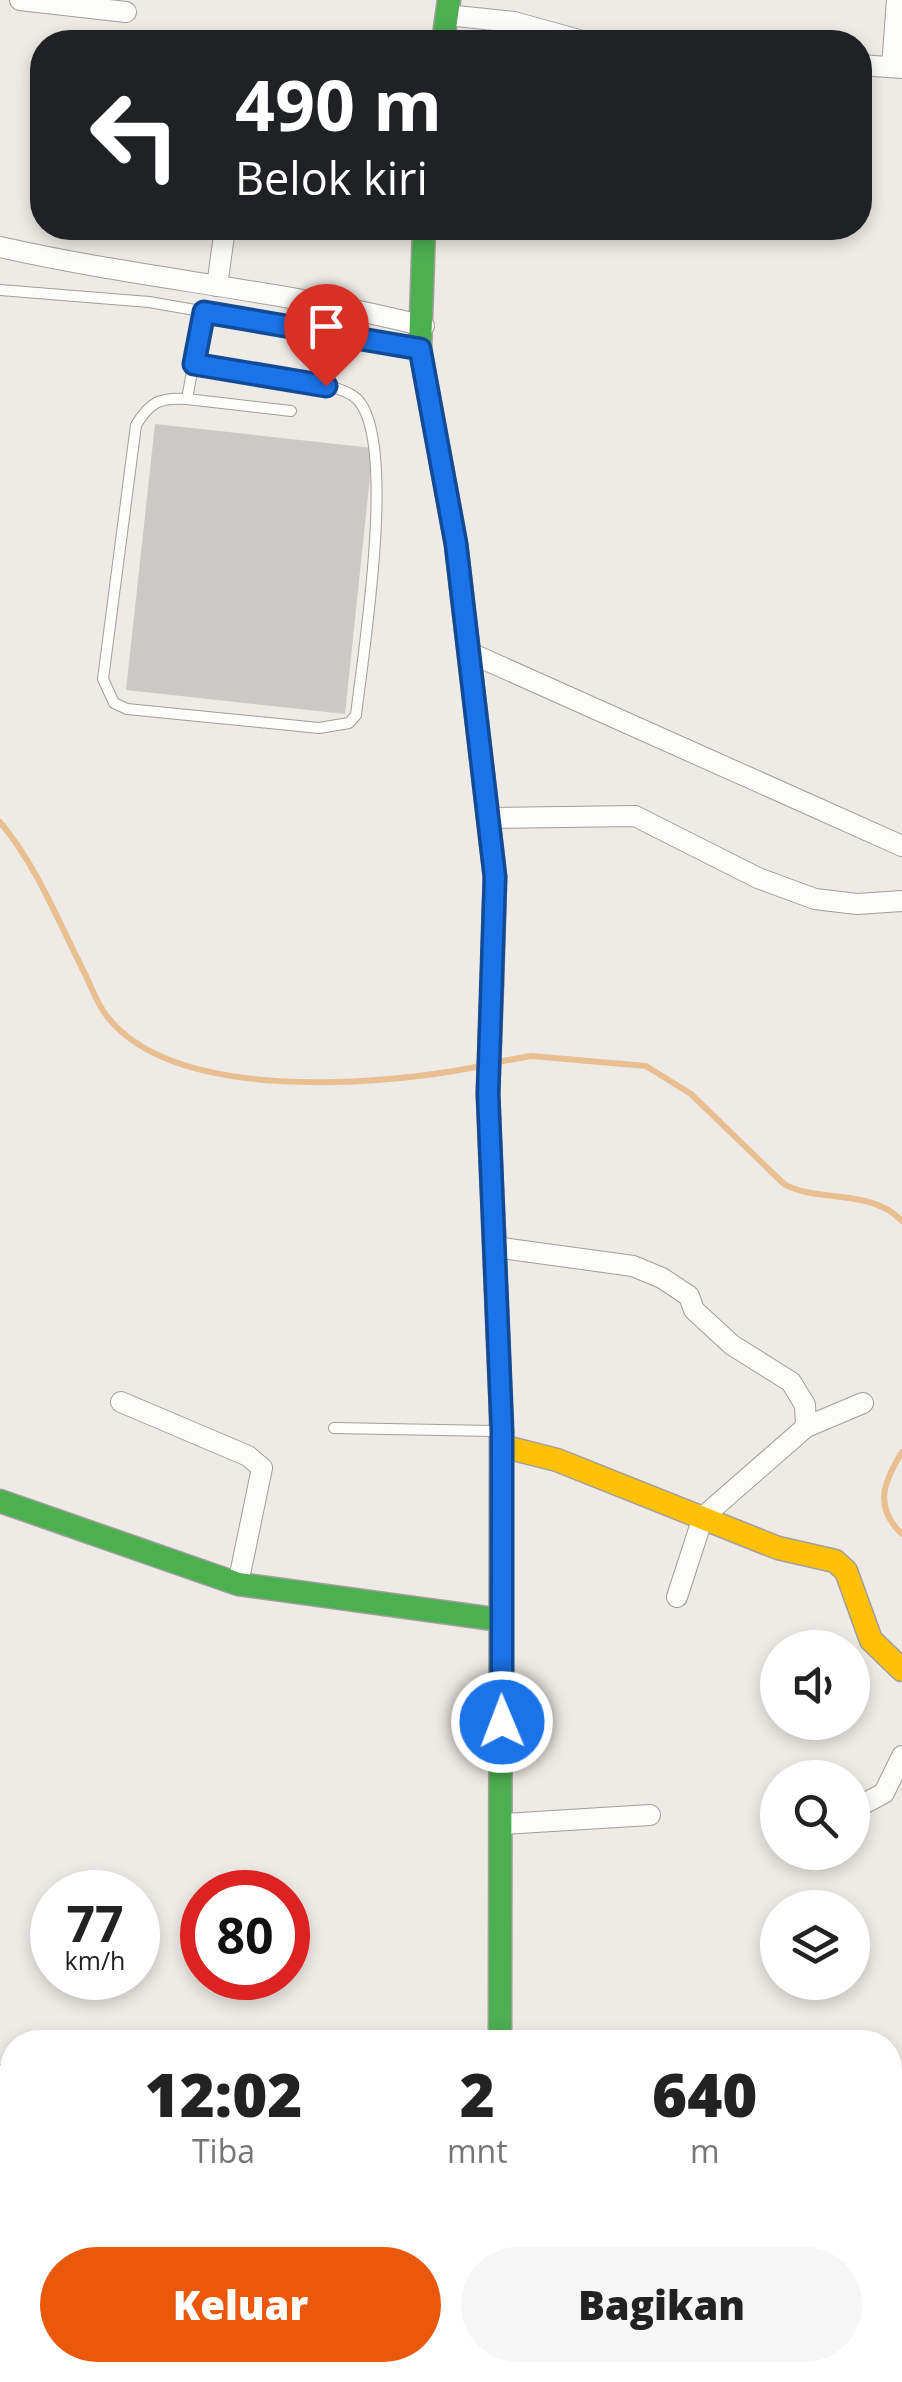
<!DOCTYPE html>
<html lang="id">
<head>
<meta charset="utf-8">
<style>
	body { margin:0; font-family:"Open Sans",sans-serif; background:#f6f6f6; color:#222; height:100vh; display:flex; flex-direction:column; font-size:38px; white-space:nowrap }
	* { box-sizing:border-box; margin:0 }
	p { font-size:32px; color:#767676 }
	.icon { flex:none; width:55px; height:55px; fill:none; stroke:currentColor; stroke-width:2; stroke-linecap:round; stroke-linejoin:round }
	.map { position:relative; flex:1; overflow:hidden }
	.drawer { position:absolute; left:0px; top:2030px; width:902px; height:352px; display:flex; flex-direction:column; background:#fff; border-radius:40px 40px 0 0; box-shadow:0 5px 15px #0003 }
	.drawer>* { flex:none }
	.banner { position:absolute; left:30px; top:30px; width:842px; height:210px; border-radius:40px; box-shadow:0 5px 15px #0003; background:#202124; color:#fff; overflow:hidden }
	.buttons { position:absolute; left:760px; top:1630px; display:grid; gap:20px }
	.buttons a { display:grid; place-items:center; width:110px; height:110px; border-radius:50%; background:#fff; box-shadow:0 5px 15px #0003; font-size:50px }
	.speed { position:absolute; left:30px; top:1870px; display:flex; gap:20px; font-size:50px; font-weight:700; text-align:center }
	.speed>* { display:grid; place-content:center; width:130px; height:130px; border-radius:50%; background:#fff; box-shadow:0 5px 15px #0003; line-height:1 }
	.speed small { font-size:25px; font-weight:400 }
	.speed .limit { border:15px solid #d22; background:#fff; color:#111 }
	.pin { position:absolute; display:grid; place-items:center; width:85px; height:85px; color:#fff; margin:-102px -42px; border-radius:50% 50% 50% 0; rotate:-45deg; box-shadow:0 0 10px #0007 }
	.pin .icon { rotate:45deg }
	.me { position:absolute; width:110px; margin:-55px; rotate:359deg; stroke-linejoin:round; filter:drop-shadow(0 0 8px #0008) }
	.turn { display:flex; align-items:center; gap:35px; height:210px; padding:0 40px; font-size:45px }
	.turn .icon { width:130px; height:130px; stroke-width:2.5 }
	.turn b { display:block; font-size:70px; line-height:85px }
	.eta { display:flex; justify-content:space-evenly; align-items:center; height:170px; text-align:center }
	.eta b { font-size:60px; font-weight:800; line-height:70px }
	.cta { display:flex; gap:20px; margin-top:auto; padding:20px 40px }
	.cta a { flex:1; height:115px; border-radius:60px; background:#ea580c; color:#fff; font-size:40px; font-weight:800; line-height:115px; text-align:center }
	.cta a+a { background:#f6f6f6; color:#222 }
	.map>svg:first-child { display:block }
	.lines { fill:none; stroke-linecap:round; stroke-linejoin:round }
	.stream { stroke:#e9be90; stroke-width:6 }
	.building { fill:#ccc8c6 }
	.lane-casing { stroke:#a19e9b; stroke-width:12 }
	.street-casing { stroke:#a19e9b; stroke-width:22 }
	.fast-casing { stroke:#a19e9b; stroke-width:25 }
	.slow-casing { stroke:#a19e9b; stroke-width:25 }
	.lane { stroke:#fcfcfb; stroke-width:10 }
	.street { stroke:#fcfcfb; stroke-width:20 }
	.fast { stroke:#4caf50; stroke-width:22 }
	.slow { stroke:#ffc107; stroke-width:22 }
	.route-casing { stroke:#114b97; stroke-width:25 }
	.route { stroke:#1a73e8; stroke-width:18 }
</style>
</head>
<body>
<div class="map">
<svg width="902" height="2382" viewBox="0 0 902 2382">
	<rect width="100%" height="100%" fill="#eeeae6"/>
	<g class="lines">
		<!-- stream -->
		<g class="stream">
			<path d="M 0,822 C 36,865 57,918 82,968 C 90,983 96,1002 106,1015 C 172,1103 380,1086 476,1067"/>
			<path d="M 503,1061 L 531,1056 L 646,1066 L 691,1094 L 784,1184 C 817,1203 871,1188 902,1221"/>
			<path d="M 902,1452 C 884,1481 873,1507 902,1534"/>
		</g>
	</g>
	<!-- building -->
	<path class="building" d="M 155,424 L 373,448 L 345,714 L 126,690 Z"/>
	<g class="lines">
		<!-- lane casing -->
		<g class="lane-casing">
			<g id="lane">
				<path d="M 0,290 L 149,302 L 414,348"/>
				<path d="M 193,364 C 227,369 335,378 357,399 C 398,440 363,654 356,715 L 349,723 L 319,728 L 127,709 L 114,703 L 103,679 L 136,425 C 150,402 160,397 187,399 L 203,311"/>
				<path d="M 187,399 L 291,411"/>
				<path d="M 334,1428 L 493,1431"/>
			</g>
		</g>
		<!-- street casing -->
		<g class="street-casing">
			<g id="street">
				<path d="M 20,0 L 126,12"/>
				<path d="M 447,15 L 514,22 L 586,42"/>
				<path d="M 860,65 L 902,68"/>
				<path d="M 892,67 L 897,0"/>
				<path d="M 0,247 C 141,279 284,290 424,326"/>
				<path d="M 217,286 L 225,228"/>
				<path d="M 468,652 L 902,846"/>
				<path d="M 491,818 L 635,816 L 758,878 L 815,899 L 857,904 L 902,901"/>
				<path d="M 494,1247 L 633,1266 L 662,1278 L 689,1296 L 694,1310 L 732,1345 L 791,1382 L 805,1405 L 806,1427"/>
				<path d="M 121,1402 L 248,1456 L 262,1468 L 238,1584"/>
				<path d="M 677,1597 L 703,1517 L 806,1427 L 863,1403"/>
				<path d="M 852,1810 L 884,1793 L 902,1756"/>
				<path d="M 503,1824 L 650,1815"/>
				<path d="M 0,2075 L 12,2079"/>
			</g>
		</g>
		<!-- fast casing -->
		<g class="fast-casing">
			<g id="fast">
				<path d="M 443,42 L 449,0"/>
				<path d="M 424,228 L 420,349 L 456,544 L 495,877 L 492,984"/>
				<path d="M 0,1501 L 238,1584 L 501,1620"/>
				<path d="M 500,2042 L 501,1412"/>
				<path d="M 499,2370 L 499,2382"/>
			</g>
		</g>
		<!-- slow casing -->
		<g class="slow-casing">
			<g id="slow">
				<path d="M 492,984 L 488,1094 L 501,1412"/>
				<path d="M 502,1446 L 557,1460 L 778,1548 L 835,1561 L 846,1571 L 871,1640 L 902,1670"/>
			</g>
		</g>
		<!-- lane -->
		<use href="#lane" class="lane"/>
		<!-- street -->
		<use href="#street" class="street"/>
		<!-- fast -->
		<use href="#fast" class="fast"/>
		<!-- slow -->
		<use href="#slow" class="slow"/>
	</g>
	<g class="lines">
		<!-- route casing -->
		<g class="route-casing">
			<path id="route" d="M 326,386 L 194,364 L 204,312 L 420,349 L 456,544 L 495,877 L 488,1094 L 502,1431 L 502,1722"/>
		</g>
		<!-- route -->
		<use href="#route" class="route"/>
	</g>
</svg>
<div class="buttons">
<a><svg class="icon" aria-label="sound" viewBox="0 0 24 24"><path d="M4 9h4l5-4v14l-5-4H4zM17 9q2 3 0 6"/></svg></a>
<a><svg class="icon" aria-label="search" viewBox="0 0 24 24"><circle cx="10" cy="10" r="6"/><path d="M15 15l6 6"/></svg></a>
<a><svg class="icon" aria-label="layers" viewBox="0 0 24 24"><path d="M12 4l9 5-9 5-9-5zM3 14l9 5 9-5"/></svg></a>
</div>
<div class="speed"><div>77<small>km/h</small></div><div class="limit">80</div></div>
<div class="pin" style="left:326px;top:386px;background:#d93025"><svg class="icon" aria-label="arrive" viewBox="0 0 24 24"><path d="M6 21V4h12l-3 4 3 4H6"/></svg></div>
<svg class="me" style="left:502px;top:1722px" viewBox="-20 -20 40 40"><circle r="17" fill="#1a73e8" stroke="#fff" stroke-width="3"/><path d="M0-11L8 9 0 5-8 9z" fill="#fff"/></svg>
<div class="banner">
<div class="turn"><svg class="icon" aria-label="left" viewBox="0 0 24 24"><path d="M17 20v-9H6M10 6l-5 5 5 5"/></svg><div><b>490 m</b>Belok kiri</div></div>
</div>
<section class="drawer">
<div class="eta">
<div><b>12:02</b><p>Tiba</p></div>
<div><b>2</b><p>mnt</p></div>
<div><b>640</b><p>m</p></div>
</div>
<div class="cta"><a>Keluar</a><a>Bagikan</a></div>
</section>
</div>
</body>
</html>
